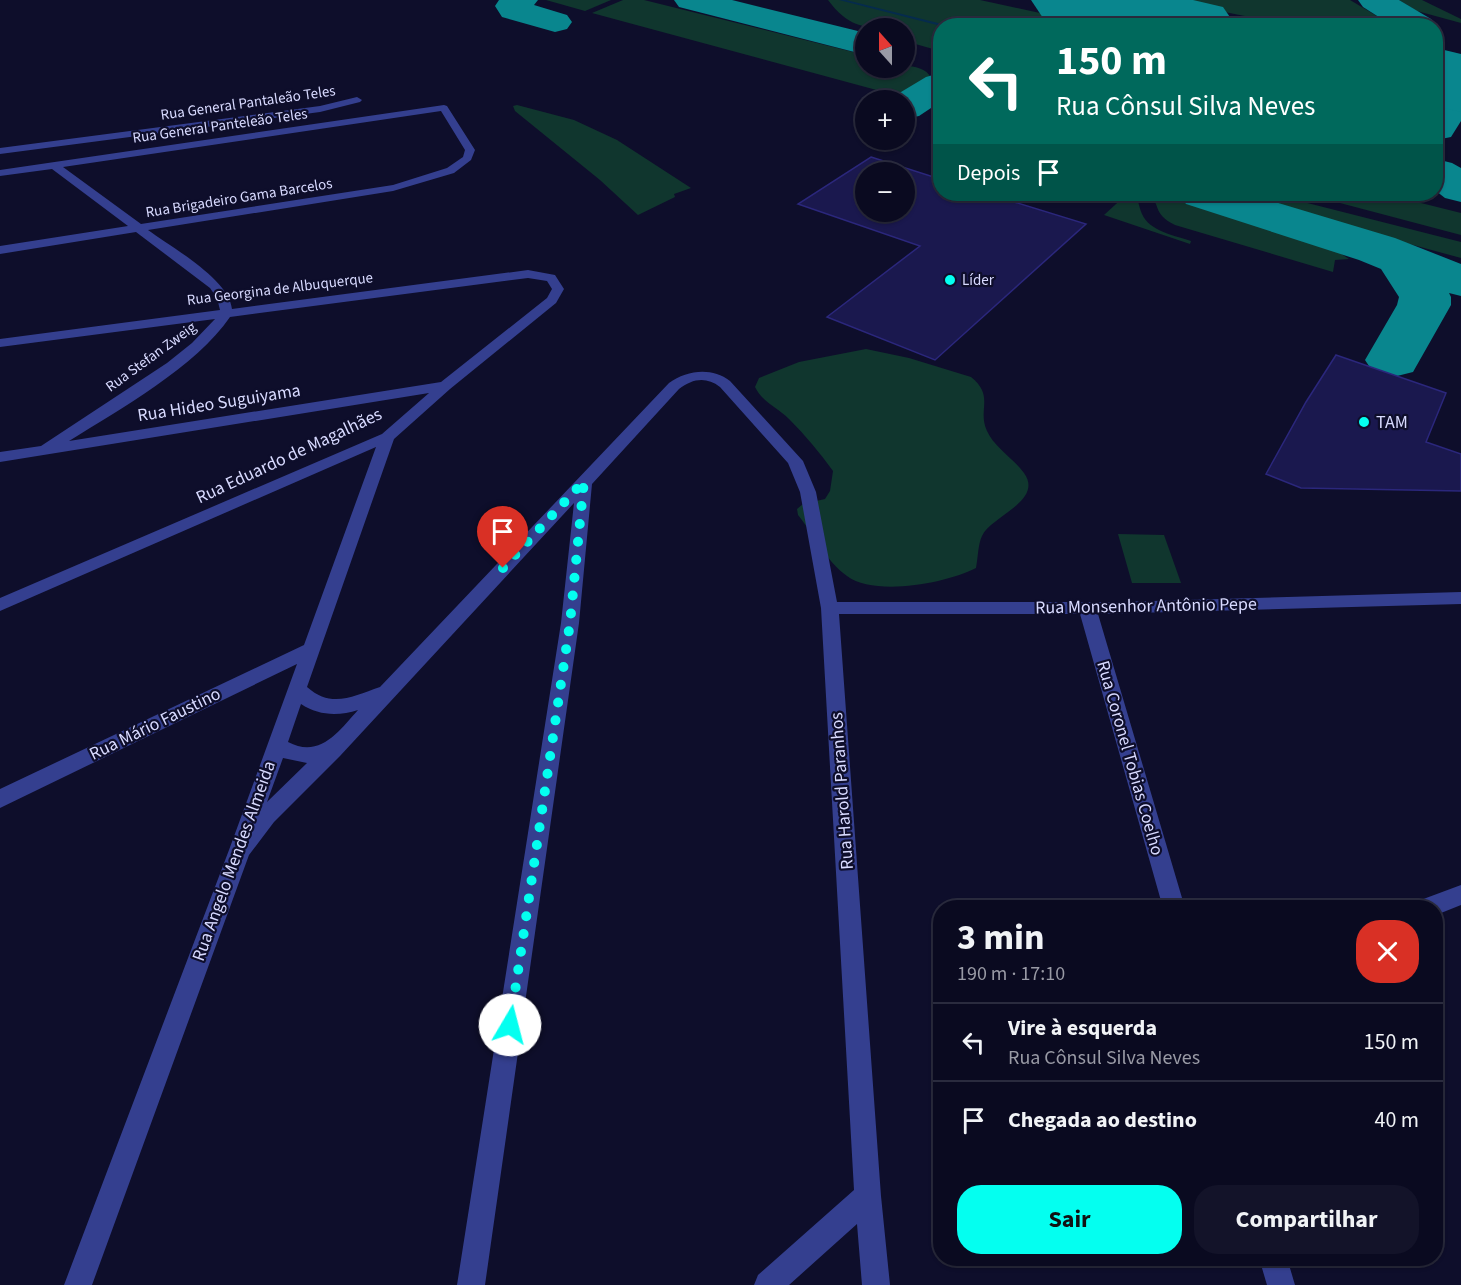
<!DOCTYPE html>
<html lang="pt">
<head>
<meta charset="utf-8">
<style>
	body { margin:0; font-family:"Source Sans 3",sans-serif; background:#131329; color:#f1f3f6; height:100vh; display:flex; flex-direction:column; font-size:22px; white-space:nowrap }
	* { box-sizing:border-box; margin:0 }
	p { font-size:20px; color:#999aa5 }
	.icon { flex:none; width:33px; height:33px; fill:none; stroke:currentColor; stroke-width:2; stroke-linecap:round; stroke-linejoin:round }
	.map { position:relative; flex:1; overflow:hidden }
	.drawer { position:absolute; left:933px; top:900px; width:510px; height:366px; display:flex; flex-direction:column; background:#0a0a20; border-radius:24px; box-shadow:0 2px 4px #0004,0 0 0 2px #2a2b3e }
	.drawer>* { flex:none }
	.top-card { position:absolute; left:933px; top:18px; width:510px; height:183px; border-radius:24px; box-shadow:0 2px 4px #0004,0 0 0 2px #2a2b3e; background:#00695c; color:#fff; overflow:hidden }
	.needle { width:39px; rotate:339deg }
	.fabs { position:absolute; left:855px; top:18px; display:grid; gap:12px }
	.fabs a { display:grid; place-items:center; width:60px; height:60px; border-radius:50%; background:#0a0a20; box-shadow:0 2px 4px #0004,0 0 0 2px #2a2b3e; font-size:30px }
	.pin { position:absolute; display:grid; place-items:center; width:51px; height:51px; color:#fff; margin:-62px -26px; border-radius:50% 50% 50% 0; rotate:-45deg; box-shadow:0 0 6px #0007 }
	.pin .icon { rotate:45deg }
	.me { position:absolute; width:66px; margin:-33px; rotate:8deg; stroke-linejoin:round; filter:drop-shadow(0 0 4px #0008) }
	.turn { display:flex; align-items:center; gap:21px; height:126px; padding:0 24px; font-size:27px }
	.turn .icon { width:78px; height:78px; stroke-width:2.5 }
	.turn b { display:block; font-size:42px; line-height:51px }
	.then { display:flex; align-items:center; height:57px; padding:0 24px; background:#0003; gap:12px; font-size:22px }
	.round { display:grid; place-items:center; flex:none; width:63px; height:63px; border-radius:24px; background:#131329 }
	.headline { display:flex; align-items:center; justify-content:space-between; height:102px; padding:0 24px }
	h1 { font-size:36px; font-weight:700; line-height:45px }
	.button { display:flex; gap:12px; margin-top:auto; padding:12px 24px }
	.button a { flex:1; height:69px; border-radius:24px; background:#04fff0; color:#111; font-size:24px; font-weight:700; line-height:69px; text-align:center }
	.button a+a { background:#131329; color:#f1f3f6 }
	ul { padding:0; list-style:none }
	li { display:flex; align-items:center; gap:18px; height:78px; padding:0 24px; border-top:2px solid #2a2b3e }
	li div { flex:1 }
	li b { display:block; font-size:22px }
	li em { font-style:normal }
	.map>svg:first-child { display:block }
	.green { fill:#10362e }
	.lines { fill:none; stroke-linecap:round; stroke-linejoin:round }
	.stream { fill:#052b4d; fill-rule:evenodd }
	.taxiway { fill:#09868e; fill-rule:evenodd }
	.runway { fill:#09868e; fill-rule:evenodd }
	.building { fill:#1a184e; stroke:#2b277c; stroke-width:1.5; fill-rule:evenodd }
	.minor { fill:#343f8f; fill-rule:evenodd }
	.route { stroke:#04fff0; stroke-width:10; stroke-dasharray:0 18 }
	.poi-dot { fill:#04fff0; stroke:#0e0e2b; stroke-width:2 }
	.labels { text-anchor:middle; dominant-baseline:central; stroke-width:4.5; stroke-linejoin:round; paint-order:stroke }
	.far-street-label { font-size:15px; fill:#d8daff; stroke:#0e0e2b }
	.far-poi-label { font-size:15px; fill:#d8daff; stroke:#0e0e2b; text-anchor:start }
	.street-label { font-size:18px; fill:#d8daff; stroke:#0e0e2b }
	.poi-label { font-size:18px; fill:#d8daff; stroke:#0e0e2b; text-anchor:start }
</style>
</head>
<body>
<div class="map">
<svg width="1461" height="1285" viewBox="0 0 1461 1285">
	<rect width="100%" height="100%" fill="#0e0e2b"/>
	<!-- green -->
	<g class="green">
		<path d="M 546,0 L 611,0 L 585,11 Z"/>
		<path d="M 623,0 L 644,0 L 865,55 L 866,68 L 904,68 L 905,65 C 914,67 927,68 931,78 L 930,81 L 906,98 L 592,13 Z"/>
		<path d="M 828,0 L 980,0 L 1095,25 L 940,26 L 940,51 L 905,41 L 904,28 C 869,28 851,31 828,0 Z"/>
		<path d="M 1165,0 L 1350,0 L 1392,25 L 1289,25 Z"/>
		<path d="M 1399,0 L 1422,0 L 1461,19 L 1461,23 L 1417,11 Z"/>
		<path d="M 517,105 L 574,120 L 617,140 L 691,188 L 674,194 L 675,197 L 638,215 L 600,180 L 515,111 L 513,106 Z"/>
		<path d="M 1127,194 L 1132,194 C 1140,200 1138,206 1142,214 C 1149,231 1176,236 1191,241 L 1190,244 L 1104,215 Z"/>
		<path d="M 1148,194 L 1170,194 L 1290,230 L 1337,251 L 1349,259 L 1335,260 L 1333,272 L 1175,225 C 1151,213 1162,204 1148,194 Z"/>
		<path d="M 1219,194 L 1272,194 L 1461,242 L 1461,258 L 1369,233 L 1304,220 Z"/>
		<path d="M 1306,194 L 1385,194 L 1461,213 L 1461,235 Z"/>
		<path d="M 866,349 L 909,358 L 971,377 C 995,396 977,410 987,431 C 994,447 1013,458 1024,473 C 1044,501 991,516 982,536 C 978,544 978,558 976,568 C 947,583 875,597 847,576 C 826,561 814,535 798,515 L 797,509 L 803,504 L 825,499 L 830,491 L 833,471 C 820,453 805,435 789,419 C 777,407 763,403 755,387 L 759,378 L 799,362 Z"/>
		<path d="M 1118,534 L 1164,535 L 1181,583 L 1132,583 Z"/>
	</g>
	<g class="lines">
		<!-- stream -->
		<path class="stream" d="M 839,0 L 846,0 L 950,26 L 941,26 Z"/>
		<!-- taxiway -->
		<g class="taxiway">
			<path d="M 499,0 L 538,0 L 534,5 L 567,15 L 572,22 L 567,29 L 555,32 L 502,17 L 495,6 Z"/>
			<path d="M 674,0 L 732,0 L 866,33 L 866,55 L 679,7 Z"/>
			<path d="M 1358,0 L 1399,0 L 1431,19 L 1437,26 L 1393,26 L 1363,7 Z"/>
			<path d="M 1184,14 L 1202,19 L 1207,26 L 1167,24 L 1172,17 Z"/>
			<path d="M 940,73 L 940,102 L 919,116 L 904,119 L 904,100 L 889,100 L 891,98 L 926,77 Z"/>
			<path d="M 1461,77 L 1461,121 L 1451,137 L 1436,140 L 1436,98 L 1447,81 Z"/>
			<path d="M 1436,159 L 1452,163 L 1461,168 L 1461,202 L 1445,198 L 1436,191 Z"/>
			<path d="M 1179,194 L 1248,194 L 1395,238 L 1461,264 L 1461,296 L 1449,293 L 1451,297 L 1451,305 L 1413,372 L 1393,377 L 1373,372 L 1365,360 L 1397,305 L 1399,297 L 1381,269 L 1359,260 L 1186,204 Z"/>
		</g>
		<!-- runway -->
		<g class="runway">
			<path d="M 1031,0 L 1193,0 L 1223,7 L 1236,26 L 1075,26 L 1043,18 Z"/>
			<path d="M 1436,48 L 1461,54 L 1461,112 L 1436,106 Z"/>
		</g>
	</g>
	<!-- building -->
	<g class="building">
		<path d="M 871,157 L 940,179 L 940,194 L 988,194 L 1086,224 L 935,360 L 827,317 L 920,246 L 798,204 ZM 866,172 L 904,172 L 904,212 L 866,212 Z"/>
		<path d="M 1336,355 L 1446,393 L 1426,442 L 1461,454 L 1461,491 L 1301,488 L 1266,474 L 1306,402 Z"/>
	</g>
	<g class="lines">
		<!-- minor -->
		<g class="minor">
			<path d="M 357,97 L 362,100 L 360,102 L 320,112 L 0,154 L 0,148 L 320,106 Z"/>
			<path d="M 444,105 L 447,106 L 475,150 L 471,160 L 454,173 L 393,191 L 148,230 C 171,247 229,279 232,309 L 528,270 L 555,275 L 564,289 L 556,303 L 450,389 L 394,439 L 307,687 C 332,709 353,696 380,687 L 669,383 C 687,370 712,367 730,381 L 803,461 L 816,492 L 837,602 L 1117,602 L 1461,592 L 1461,604 L 1098,614 L 1185,908 L 1163,908 L 1080,614 L 839,614 L 881,1196 L 890,1285 L 862,1285 L 857,1224 L 789,1285 L 754,1285 L 758,1275 L 854,1190 L 821,608 L 800,492 L 788,463 L 720,387 C 706,376 692,379 679,389 L 592,484 L 579,623 L 485,1285 L 457,1285 L 561,623 L 574,503 L 340,756 L 274,822 L 249,855 L 92,1285 L 64,1285 L 229,850 L 297,664 L 0,808 L 0,789 L 304,645 L 376,447 L 0,611 L 0,598 L 382,434 L 429,393 L 0,462 L 0,452 L 41,446 L 167,363 L 192,343 L 215,319 L 0,347 L 0,339 L 220,310 L 217,298 L 210,288 L 136,232 L 0,254 L 0,246 L 128,226 L 52,169 L 0,176 L 0,170 ZM 441,111 L 465,150 L 463,157 L 447,168 L 393,185 L 141,224 L 63,167 ZM 528,278 L 547,281 L 552,289 L 547,298 L 441,382 L 69,441 C 120,409 196,367 230,317 ZM 301,704 C 319,716 339,716 358,710 C 339,731 320,759 288,742 ZM 283,758 L 307,763 L 267,802 Z"/>
			<path d="M 1461,885 L 1461,905 L 1436,915 L 1436,908 L 1415,908 L 1418,901 Z"/>
			<path d="M 1259,1258 L 1287,1258 L 1295,1285 L 1267,1285 Z"/>
		</g>
	</g>
	<g class="lines">
		<!-- route -->
		<path class="route" d="M 503,568 L 584,481 L 570,623 L 510,1025"/>
	</g>
	<!-- markers -->
	<g class="poi-dot">
		<circle cx="950" cy="280" r="6"/>
		<circle cx="1364" cy="422" r="6"/>
	</g>
	<g class="labels">
		<!-- far-street labels -->
		<g class="far-street-label">
			<text transform="translate(248 103) rotate(-8)">Rua General Pantaleão Teles</text>
			<text transform="translate(220 126) rotate(-8)">Rua General Panteleão Teles</text>
			<text transform="translate(239 198) rotate(-9)">Rua Brigadeiro Gama Barcelos</text>
			<text transform="translate(280 289) rotate(-7)">Rua Georgina de Albuquerque</text>
			<text transform="translate(151 357) rotate(-36)">Rua Stefan Zweig</text>
		</g>
		<!-- far-poi labels -->
		<g class="far-poi-label">
			<text x="962" y="280">Líder</text>
		</g>
		<!-- street labels -->
		<g class="street-label">
			<text transform="translate(219 403) rotate(-9)">Rua Hideo Suguiyama</text>
			<text transform="translate(289 456) rotate(-25)">Rua Eduardo de Magalhães</text>
			<text transform="translate(1146 606) rotate(-1)">Rua Monsenhor Antônio Pepe</text>
			<text transform="translate(155 724) rotate(-26)">Rua Mário Faustino</text>
			<text transform="translate(1130 758) rotate(74)">Rua Coronel Tobias Coelho</text>
			<text transform="translate(842 791) rotate(-94)">Rua Harold Paranhos</text>
			<text transform="translate(234 861) rotate(-70)">Rua Angelo Mendes Almeida</text>
		</g>
		<!-- poi labels -->
		<g class="poi-label">
			<text x="1376" y="422">TAM</text>
		</g>
	</g>
</svg>
<div class="fabs">
<a><svg class="needle" viewBox="-14 -14 28 28"><path d="M0-13l5 13h-10z" fill="#e53935"/><path d="M0 13l5-13h-10z" fill="#999aa5"/></svg></a>
<a>+</a>
<a>−</a>
</div>
<div class="pin" style="left:503px;top:568px;background:#d93025"><svg class="icon" aria-label="arrive" viewBox="0 0 24 24"><path d="M6 21V4h12l-3 4 3 4H6"/></svg></div>
<svg class="me" style="left:510px;top:1025px" viewBox="-20 -20 40 40"><circle r="19" fill="#fff"/><path d="M0-13L10 11 0 6-10 11z" fill="#04fff0"/></svg>
<div class="top-card">
<div class="turn"><svg class="icon" aria-label="left" viewBox="0 0 24 24"><path d="M17 20v-9H6M10 6l-5 5 5 5"/></svg><div><b>150 m</b>Rua Cônsul Silva Neves</div></div>
<div class="then">Depois<svg class="icon" aria-label="arrive" viewBox="0 0 24 24"><path d="M6 21V4h12l-3 4 3 4H6"/></svg></div>
</div>
<section class="drawer">
<div class="headline"><div><h1>3 min</h1><p>190 m · 17:10</p></div><a class="round" style="background:#d93025;color:#fff"><svg class="icon" aria-label="close" viewBox="0 0 24 24"><path d="M6 6l12 12M18 6L6 18"/></svg></a></div>
<ul>
<li><svg class="icon" aria-label="left" viewBox="0 0 24 24"><path d="M17 20v-9H6M10 6l-5 5 5 5"/></svg><div><b>Vire à esquerda</b><p>Rua Cônsul Silva Neves</p></div><em>150 m</em></li>
<li><svg class="icon" aria-label="arrive" viewBox="0 0 24 24"><path d="M6 21V4h12l-3 4 3 4H6"/></svg><div><b>Chegada ao destino</b></div><em>40 m</em></li>
</ul>
<div class="button"><a>Sair</a><a>Compartilhar</a></div>
</section>
</div>
</body>
</html>
